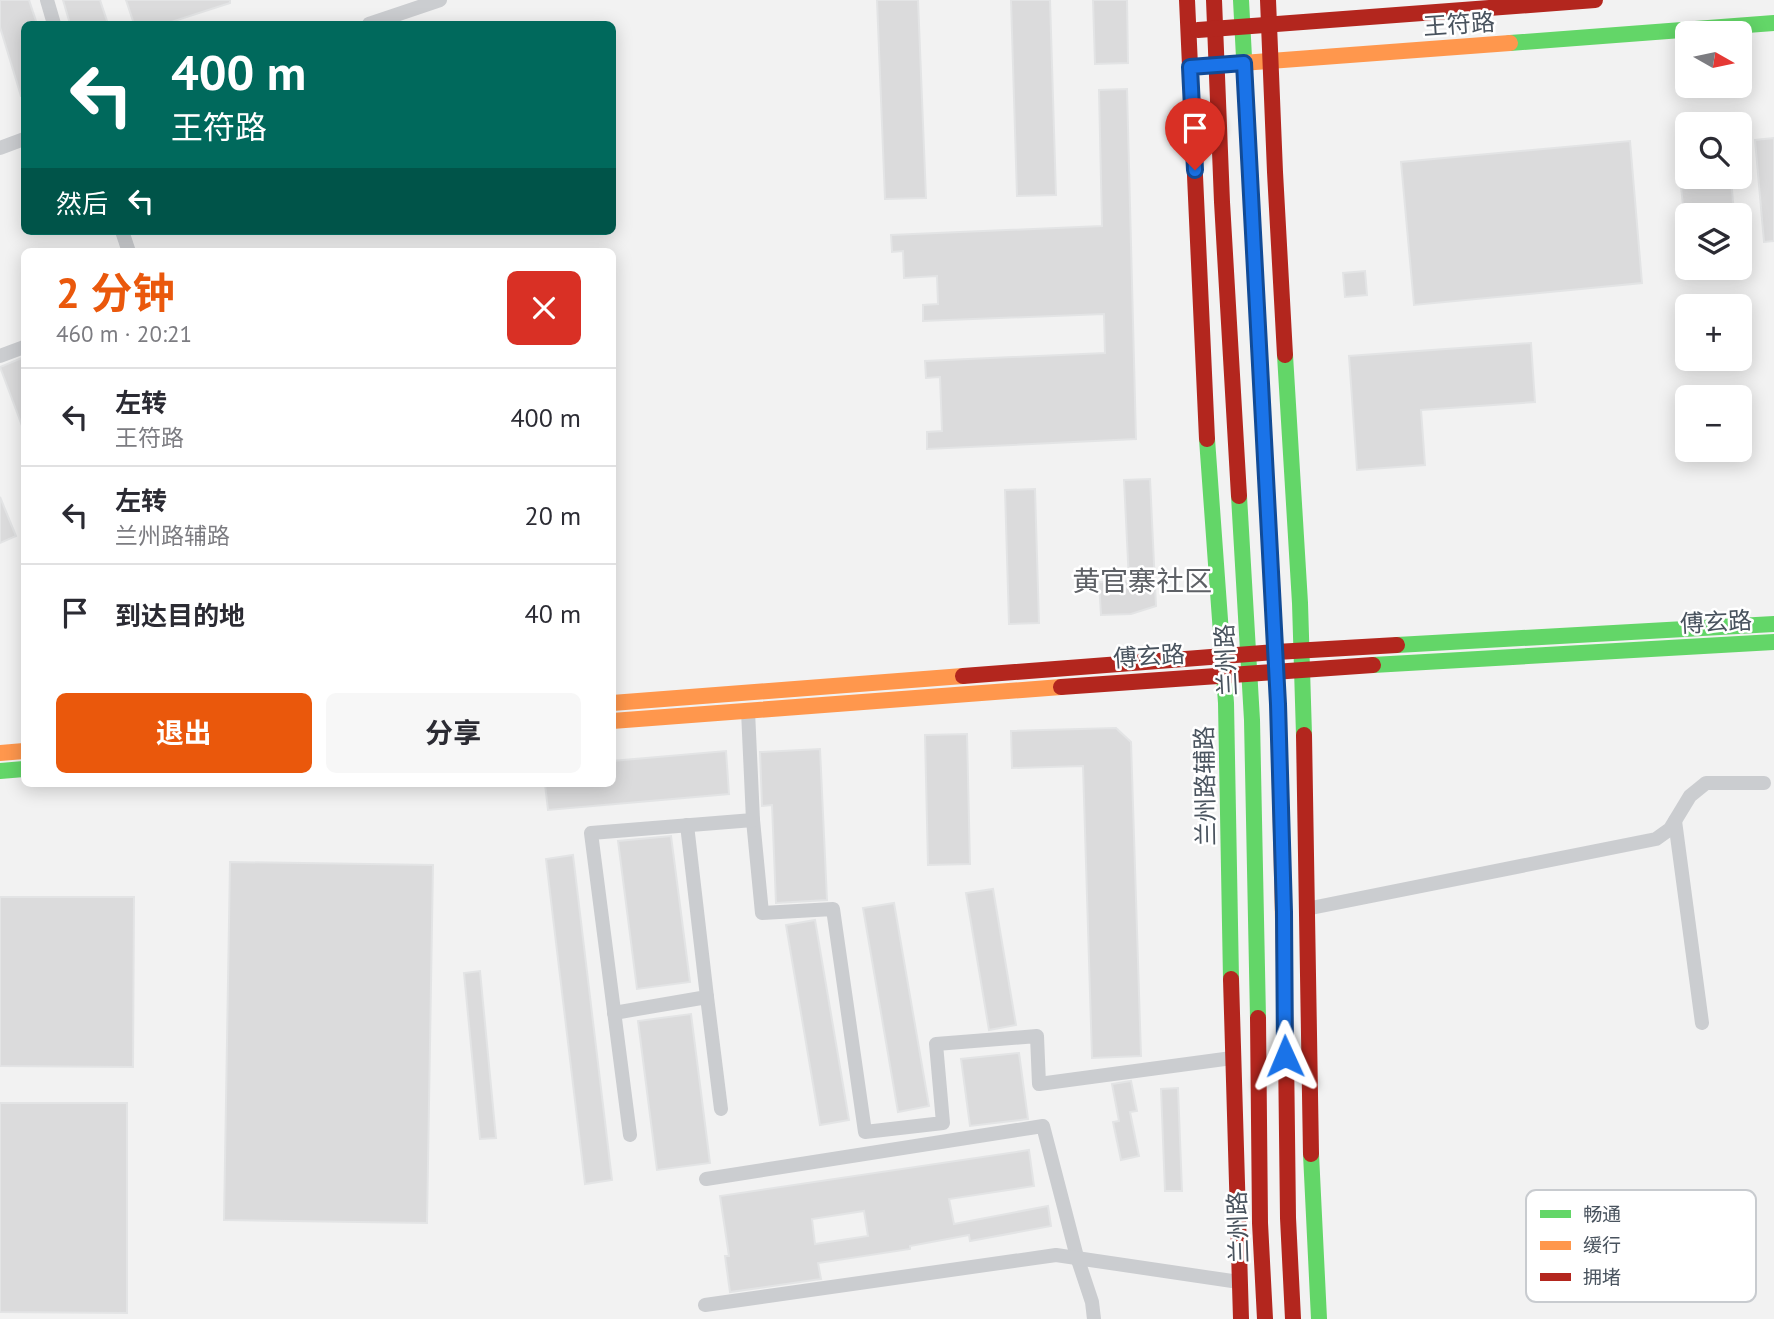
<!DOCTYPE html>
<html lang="zh">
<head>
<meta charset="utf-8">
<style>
	body { margin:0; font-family:"PT Sans","Noto Sans SC",sans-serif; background:#f7f7f7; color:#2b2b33; height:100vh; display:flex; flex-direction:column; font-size:26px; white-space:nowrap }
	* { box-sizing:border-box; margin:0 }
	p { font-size:23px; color:#7c7c81 }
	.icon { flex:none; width:38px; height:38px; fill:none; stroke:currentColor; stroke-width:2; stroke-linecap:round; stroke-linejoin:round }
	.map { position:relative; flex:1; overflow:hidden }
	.panel { position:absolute; left:21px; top:248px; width:595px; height:539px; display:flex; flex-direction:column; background:#fff; border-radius:10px; box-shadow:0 4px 18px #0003 }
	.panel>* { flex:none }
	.banner { position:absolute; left:21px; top:21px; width:595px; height:214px; border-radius:10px; box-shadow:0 4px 18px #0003; background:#00695c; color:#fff; overflow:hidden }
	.needle { width:46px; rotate:99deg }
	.fabs { position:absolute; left:1675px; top:21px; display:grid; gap:14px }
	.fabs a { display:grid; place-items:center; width:77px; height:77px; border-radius:10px; background:#fff; box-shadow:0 4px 18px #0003; font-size:35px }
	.pin { position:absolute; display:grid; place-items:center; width:60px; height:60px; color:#fff; margin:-72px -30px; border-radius:50% 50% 50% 0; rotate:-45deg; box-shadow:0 0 7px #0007 }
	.pin .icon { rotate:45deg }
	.me { position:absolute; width:77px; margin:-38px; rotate:359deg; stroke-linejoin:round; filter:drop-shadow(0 0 5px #0008) }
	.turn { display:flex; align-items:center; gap:24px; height:147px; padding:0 35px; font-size:32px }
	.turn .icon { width:91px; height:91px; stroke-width:2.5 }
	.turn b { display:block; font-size:49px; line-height:60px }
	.then { display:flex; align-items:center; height:66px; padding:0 35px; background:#0003; gap:14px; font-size:26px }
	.round { display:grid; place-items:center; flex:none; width:74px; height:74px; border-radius:10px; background:#f7f7f7 }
	.overview { display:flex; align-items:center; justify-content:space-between; height:119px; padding:0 35px }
	h1 { font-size:42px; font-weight:700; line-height:52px; color:#ea580c }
	.cta { display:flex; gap:14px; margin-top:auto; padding:14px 35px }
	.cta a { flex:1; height:80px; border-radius:10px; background:#ea580c; color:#fff; font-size:28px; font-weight:700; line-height:80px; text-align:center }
	.cta a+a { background:#f7f7f7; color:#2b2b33 }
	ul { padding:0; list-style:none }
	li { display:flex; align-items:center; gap:21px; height:98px; padding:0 35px; border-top:2px solid #e1e1e2 }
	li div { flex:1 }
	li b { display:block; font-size:26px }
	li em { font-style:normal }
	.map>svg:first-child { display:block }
	.building { fill:#dbdbdc; stroke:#e3e4e5; stroke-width:2; fill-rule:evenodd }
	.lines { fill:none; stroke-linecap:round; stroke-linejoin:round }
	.street { stroke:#cbcdd0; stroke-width:14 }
	.fast { stroke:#63d668; stroke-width:16 }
	.slow { stroke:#ff974d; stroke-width:16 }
	.jam { stroke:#b3261e; stroke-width:16 }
	.route-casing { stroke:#114b97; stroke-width:18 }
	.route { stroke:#1a73e8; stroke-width:12 }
	.labels { text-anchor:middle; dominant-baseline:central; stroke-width:5; stroke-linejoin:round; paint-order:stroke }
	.street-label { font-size:24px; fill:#49535e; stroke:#fff }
	.quarter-label { font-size:28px; fill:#5e6166; stroke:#fff }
	.key { fill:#fff; stroke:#c8cbcf; stroke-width:2 }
	.key-label { font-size:19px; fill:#49535e }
</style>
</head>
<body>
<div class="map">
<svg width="1774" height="1319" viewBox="0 0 1774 1319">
	<rect width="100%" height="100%" fill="#f2f2f2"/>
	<!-- building -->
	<g class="building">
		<path d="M 0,0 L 29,0 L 37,24 L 24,24 L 24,96 L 21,96 L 0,27 Z"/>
		<path d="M 63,0 L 100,0 L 108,24 L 70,24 Z"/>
		<path d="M 126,0 L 230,0 L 230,3 L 171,22 L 172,24 L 134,24 Z"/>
		<path d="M 877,0 L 918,0 L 926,198 L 885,199 Z"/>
		<path d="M 1011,0 L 1050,0 L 1056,195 L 1017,196 Z"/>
		<path d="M 1093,0 L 1127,0 L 1128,63 L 1095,64 Z"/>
		<path d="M 1127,89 L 1136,439 L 927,449 L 927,432 L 942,431 L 940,377 L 926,378 L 925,361 L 1105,353 L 1104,314 L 923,321 L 923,305 L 938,304 L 937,276 L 904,278 L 903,251 L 892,252 L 891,235 L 1102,226 L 1099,90 Z"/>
		<path d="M 1774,138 L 1774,241 L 1764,242 L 1755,140 Z"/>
		<path d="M 1630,141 L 1642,283 L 1414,305 L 1401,162 Z"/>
		<path d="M 1680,177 L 1731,177 L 1734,215 L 1684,215 Z"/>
		<path d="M 1365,271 L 1367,295 L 1345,297 L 1343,273 Z"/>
		<path d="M 1531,343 L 1535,402 L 1421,410 L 1425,465 L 1357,470 L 1349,356 Z"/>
		<path d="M 24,357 L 24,431 L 0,367 Z"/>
		<path d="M 1150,479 L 1156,606 L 1131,614 L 1101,615 L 1099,582 L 1129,581 L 1124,480 Z"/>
		<path d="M 1035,489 L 1039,623 L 1009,624 L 1005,490 Z"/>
		<path d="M 0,497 L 16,536 L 0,543 Z"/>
		<path d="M 1116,728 L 1131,742 L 1141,1056 L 1092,1058 L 1083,766 L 1012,768 L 1011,731 Z"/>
		<path d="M 967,734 L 970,864 L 928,865 L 925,735 Z"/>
		<path d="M 820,749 L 827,900 L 776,903 L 772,805 L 762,806 L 760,752 Z"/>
		<path d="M 726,751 L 729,794 L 548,810 L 545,784 L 612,784 L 612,761 Z"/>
		<path d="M 671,836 L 690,982 L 637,989 L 618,841 Z"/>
		<path d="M 573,855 L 612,1180 L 585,1184 L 546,859 Z"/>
		<path d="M 230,862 L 433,865 L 427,1223 L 224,1220 Z"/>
		<path d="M 993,889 L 1016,1025 L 989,1030 L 966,893 Z"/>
		<path d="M 0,897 L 134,897 L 133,1067 L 0,1066 Z"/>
		<path d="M 894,903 L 929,1106 L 898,1112 L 863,908 Z"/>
		<path d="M 815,920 L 849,1120 L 820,1125 L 786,925 Z"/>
		<path d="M 480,971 L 496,1138 L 480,1139 L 464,973 Z"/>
		<path d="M 691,1014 L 710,1163 L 657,1170 L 638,1021 Z"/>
		<path d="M 1019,1053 L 1028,1119 L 970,1126 L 961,1059 Z"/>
		<path d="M 1131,1081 L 1137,1111 L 1130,1112 L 1139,1156 L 1121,1160 L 1113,1122 L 1119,1121 L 1112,1084 Z"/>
		<path d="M 1178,1088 L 1182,1191 L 1165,1191 L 1161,1089 Z"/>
		<path d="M 0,1103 L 127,1103 L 127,1313 L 0,1312 Z"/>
		<path d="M 1029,1150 L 1034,1186 L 949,1199 L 954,1224 L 1048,1206 L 1051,1226 L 970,1241 L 969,1235 L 910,1246 L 910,1249 L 818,1263 L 821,1279 L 730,1292 L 725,1256 L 729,1256 L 720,1196 ZM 864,1211 L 868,1236 L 815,1244 L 812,1219 Z"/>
	</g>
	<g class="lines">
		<!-- street -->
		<g class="street">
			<path d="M 47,0 L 54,24"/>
			<path d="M 369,24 L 440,0"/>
			<path d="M 0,148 L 24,139"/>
			<path d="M 122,231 L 129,252"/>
			<path d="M 0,356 L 24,347"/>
			<path d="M 748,711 L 753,820 L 762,913 L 833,909 L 865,1132 L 943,1123 L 936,1044 L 1037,1036 L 1039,1084 L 1232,1058"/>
			<path d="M 1675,821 L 1702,1023"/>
			<path d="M 1306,909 L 1656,839 L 1670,829 L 1690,796 L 1706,783 L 1764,783"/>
			<path d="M 707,997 L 721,1109"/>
			<path d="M 614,1013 L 707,997 L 687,825"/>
			<path d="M 630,1135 L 591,833 L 753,820"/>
			<path d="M 706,1179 L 1043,1126 L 1077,1257 L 1092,1302 L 1094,1319"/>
			<path d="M 705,1305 L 1056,1255 L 1239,1282"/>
		</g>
		<!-- fast -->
		<g class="fast">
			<path d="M 1241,0 L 1264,441"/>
			<path d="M 1510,43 L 1774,23"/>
			<path d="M 1285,355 L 1300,603 L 1304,735"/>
			<path d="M 1207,439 L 1226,703 L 1231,979"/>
			<path d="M 1239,496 L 1252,720 L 1258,1018"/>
			<path d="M 1397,645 L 1774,624"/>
			<path d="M 1373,665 L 1774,642"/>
			<path d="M 0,771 L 24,769"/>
			<path d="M 1311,1154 L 1319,1319"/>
		</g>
		<!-- slow -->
		<g class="slow">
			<path d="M 1190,67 L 1510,43"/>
			<path d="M 1264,441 L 1278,704 L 1286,1050"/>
			<path d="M 612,703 L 963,676"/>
			<path d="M 612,721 L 1061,687"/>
			<path d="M 0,753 L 24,751"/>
		</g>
		<!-- jam -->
		<g class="jam">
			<path d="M 1187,0 L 1207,439"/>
			<path d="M 1214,0 L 1222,202 L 1239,496"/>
			<path d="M 1268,0 L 1275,172 L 1285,355"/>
			<path d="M 1198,30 L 1595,0"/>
			<path d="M 963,676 L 1276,652 L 1397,645"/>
			<path d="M 1061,687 L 1373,665"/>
			<path d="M 1304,735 L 1311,1154"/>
			<path d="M 1231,979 L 1241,1319"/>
			<path d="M 1258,1018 L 1260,1223 L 1265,1319"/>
			<path d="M 1286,1050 L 1288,1218 L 1293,1319"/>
		</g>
	</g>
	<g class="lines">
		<!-- route casing -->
		<g class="route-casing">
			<path id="route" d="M 1195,170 L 1190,67 L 1244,63 L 1278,704 L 1284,912 L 1285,1056"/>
		</g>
		<!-- route -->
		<use href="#route" class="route"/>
	</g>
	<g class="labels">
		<!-- street labels -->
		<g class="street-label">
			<text transform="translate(1459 24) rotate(-4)">王符路</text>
			<text transform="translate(1716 622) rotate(-3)">傅玄路</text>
			<text transform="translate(1149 656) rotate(-4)">傅玄路</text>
			<text transform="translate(1226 660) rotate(-93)">兰州路</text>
			<text transform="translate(1205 786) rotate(-91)">兰州路辅路</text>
			<text transform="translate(1238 1227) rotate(-92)">兰州路</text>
		</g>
		<!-- quarter labels -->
		<g class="quarter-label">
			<text x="1142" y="580">黄官寨社区</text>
		</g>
	</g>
	<!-- legend -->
	<rect x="1526" y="1190" width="230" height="112" rx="10" class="key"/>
	<rect x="1540" y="1210" width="31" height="8" fill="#63d668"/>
	<rect x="1540" y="1241" width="31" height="9" fill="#ff974d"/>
	<rect x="1540" y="1273" width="31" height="8" fill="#b3261e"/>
	<g class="key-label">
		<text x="1583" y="1221">畅通</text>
		<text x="1583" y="1252">缓行</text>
		<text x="1583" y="1284">拥堵</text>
	</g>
</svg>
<div class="fabs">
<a><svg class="needle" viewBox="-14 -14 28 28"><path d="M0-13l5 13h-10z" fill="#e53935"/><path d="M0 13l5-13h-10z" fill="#7c7c81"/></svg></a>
<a><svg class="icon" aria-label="search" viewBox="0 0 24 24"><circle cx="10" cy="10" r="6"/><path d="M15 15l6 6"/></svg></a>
<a><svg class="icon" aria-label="layers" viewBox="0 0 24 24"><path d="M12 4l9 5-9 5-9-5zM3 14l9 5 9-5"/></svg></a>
<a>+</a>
<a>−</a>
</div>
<div class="pin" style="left:1195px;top:170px;background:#d93025"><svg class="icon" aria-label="arrive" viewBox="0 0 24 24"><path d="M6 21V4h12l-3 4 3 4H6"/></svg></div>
<svg class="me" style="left:1285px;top:1056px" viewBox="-20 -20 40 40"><path d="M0-17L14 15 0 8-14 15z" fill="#1a73e8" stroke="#fff" stroke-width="4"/></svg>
<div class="banner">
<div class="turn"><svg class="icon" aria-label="left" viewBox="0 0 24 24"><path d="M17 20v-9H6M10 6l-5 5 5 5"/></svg><div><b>400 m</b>王符路</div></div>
<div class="then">然后<svg class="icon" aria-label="left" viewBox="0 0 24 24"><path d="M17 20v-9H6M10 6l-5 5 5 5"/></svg></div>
</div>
<section class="panel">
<div class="overview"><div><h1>2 分钟</h1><p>460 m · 20:21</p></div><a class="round" style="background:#d93025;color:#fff"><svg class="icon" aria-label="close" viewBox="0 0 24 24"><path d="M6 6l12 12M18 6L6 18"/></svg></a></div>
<ul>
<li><svg class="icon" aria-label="left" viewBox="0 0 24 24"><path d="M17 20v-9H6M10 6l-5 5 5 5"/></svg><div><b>左转</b><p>王符路</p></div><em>400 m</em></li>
<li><svg class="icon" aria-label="left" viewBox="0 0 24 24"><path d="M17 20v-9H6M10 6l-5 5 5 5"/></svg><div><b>左转</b><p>兰州路辅路</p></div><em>20 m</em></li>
<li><svg class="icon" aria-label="arrive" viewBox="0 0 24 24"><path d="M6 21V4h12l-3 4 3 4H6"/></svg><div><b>到达目的地</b></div><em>40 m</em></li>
</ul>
<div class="cta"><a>退出</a><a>分享</a></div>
</section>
</div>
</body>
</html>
